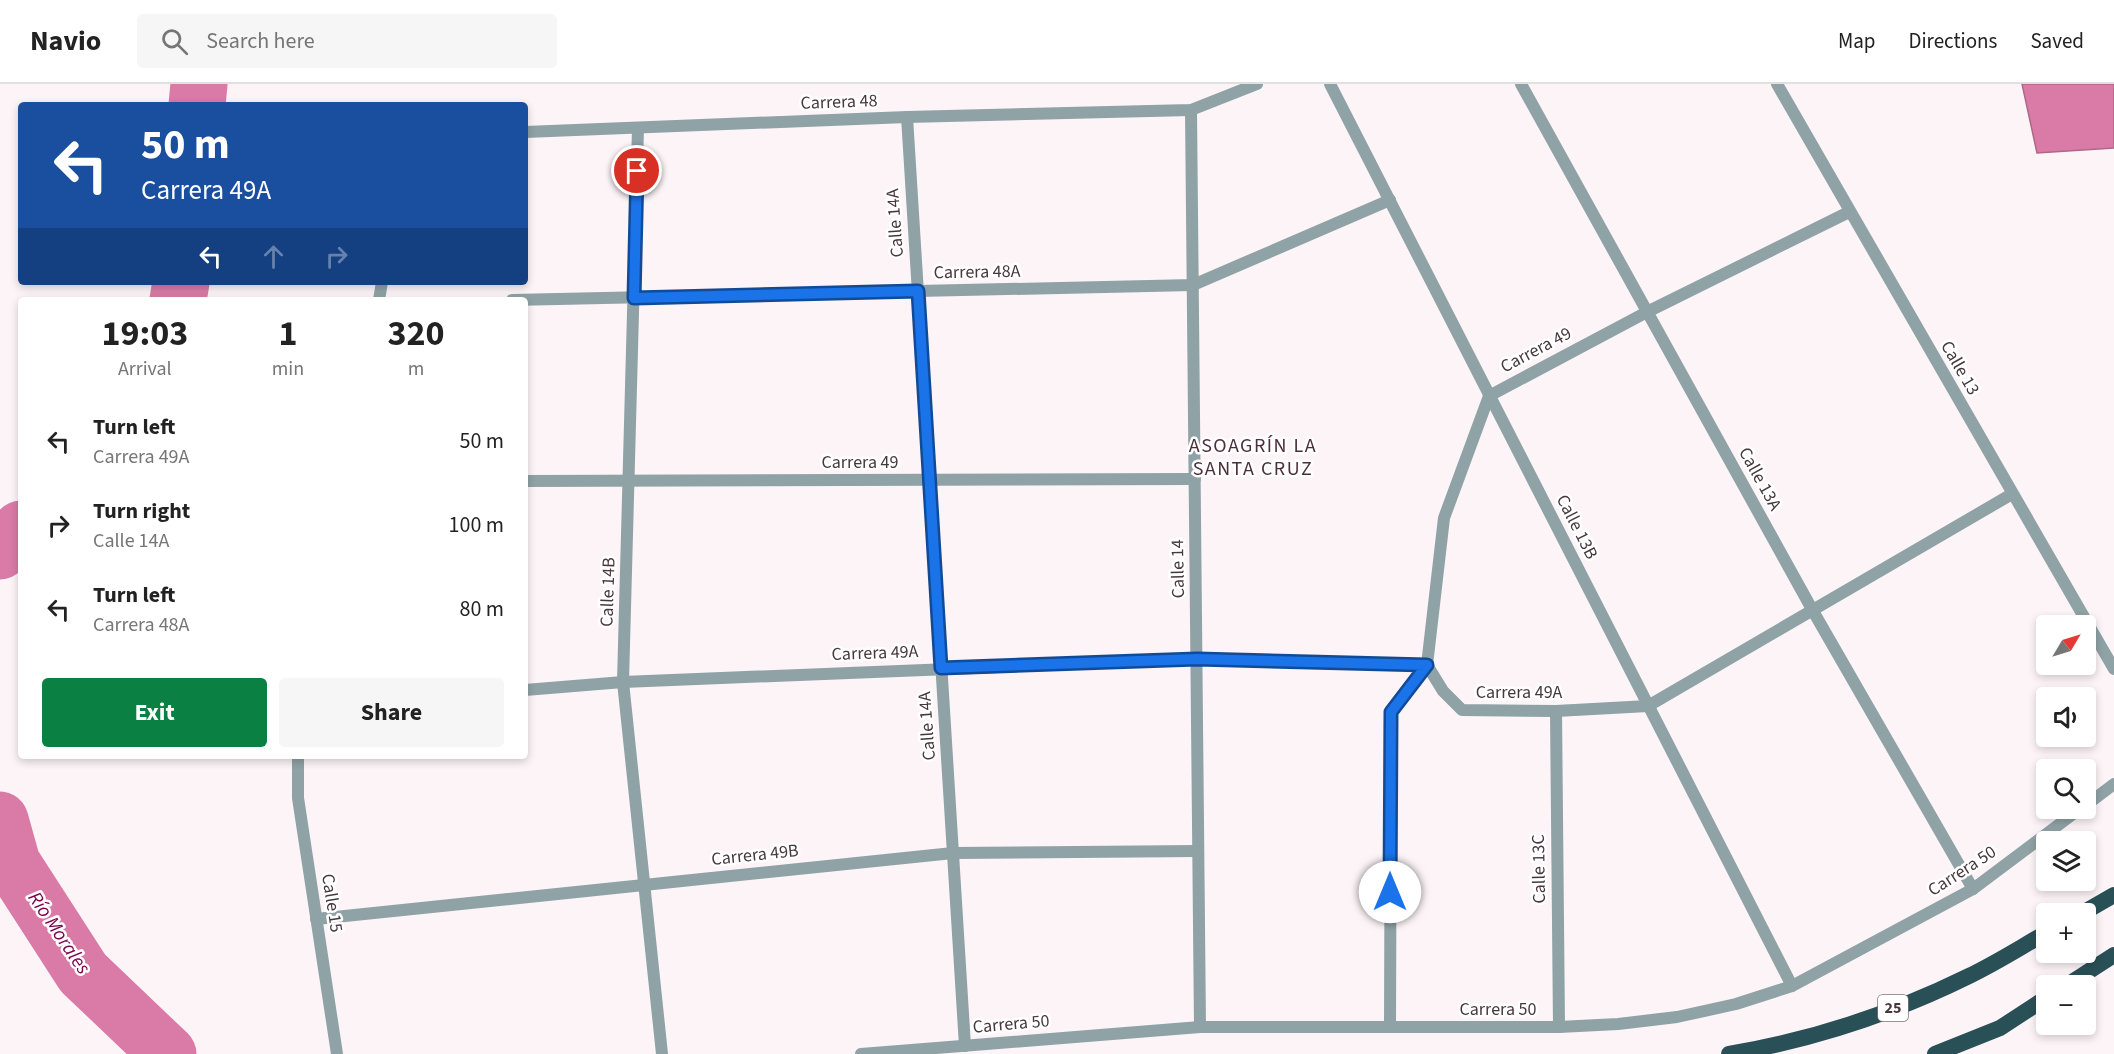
<!DOCTYPE html>
<html lang="en">
<head>
<meta charset="utf-8">
<style>
	body { margin:0; font-family:"Source Sans 3",sans-serif; background:#f6f6f6; color:#222; height:100vh; display:flex; flex-direction:column; font-size:22px; white-space:nowrap }
	* { box-sizing:border-box; margin:0 }
	p { font-size:20px; color:#767676 }
	.icon { flex:none; width:33px; height:33px; fill:none; stroke:currentColor; stroke-width:2; stroke-linecap:round; stroke-linejoin:round }
	.map { position:relative; flex:1; overflow:hidden }
	.details { position:absolute; left:18px; top:213px; width:510px; height:462px; display:flex; flex-direction:column; background:#fff; border-radius:6px; box-shadow:0 3px 9px #0003 }
	.details>* { flex:none }
	.guide { position:absolute; left:18px; top:18px; width:510px; height:183px; border-radius:6px; box-shadow:0 3px 9px #0003; background:#1a4fa0; color:#fff; overflow:hidden }
	.needle { width:39px; rotate:52deg }
	.fabs { position:absolute; left:2036px; top:531px; display:grid; gap:12px }
	.fabs a { display:grid; place-items:center; width:60px; height:60px; border-radius:6px; background:#fff; box-shadow:0 3px 9px #0003; font-size:30px }
	.pin { position:absolute; display:grid; place-items:center; width:51px; height:51px; color:#fff; margin:-26px; border:3px solid #fff; border-radius:50%; box-shadow:0 2px 6px #0007 }
	.me { position:absolute; width:66px; margin:-33px; rotate:0deg; stroke-linejoin:round; filter:drop-shadow(0 0 4px #0008) }
	.turn { display:flex; align-items:center; gap:21px; height:126px; padding:0 24px; font-size:27px }
	.turn .icon { width:78px; height:78px; stroke-width:2.5 }
	.turn b { display:block; font-size:42px; line-height:51px }
	.lanes { display:flex; align-items:center; height:57px; padding:0 24px; background:#0003; justify-content:center; gap:30px; direction:ltr }
	.lanes .off { opacity:.35 }
	.eta { display:flex; justify-content:space-evenly; align-items:center; height:102px; text-align:center }
	.eta b { font-size:36px; font-weight:700; line-height:42px }
	.primary-button { display:flex; gap:12px; margin-top:auto; padding:12px 24px }
	.primary-button a { flex:1; height:69px; border-radius:6px; background:#0b8043; color:#fff; font-size:24px; font-weight:700; line-height:69px; text-align:center }
	.primary-button a+a { background:#f6f6f6; color:#222 }
	ul { padding:0; list-style:none }
	li { display:flex; align-items:center; gap:18px; height:84px; padding:0 24px }
	li div { flex:1 }
	li b { display:block; font-size:22px }
	li em { font-style:normal }
	header { display:flex; align-items:center; gap:36px; box-sizing:border-box; height:84px; padding:0 30px; background:#fff; border-bottom:2px solid #e0e0e0 }
	header strong { font-size:28px }
	nav { display:flex; gap:33px; margin-inline-start:auto; font-size:21px }
	.search { width:420px; height:54px; background:#f6f6f6; display:flex; align-items:center; gap:15px; box-sizing:border-box; padding:0 21px; border-radius:6px; color:#767676; font-size:22px }
	.map>svg:first-child { display:block }
	.water { fill:#d97ba6; stroke:#ad6787; stroke-width:1.5 }
	.lines { fill:none; stroke-linecap:round; stroke-linejoin:round }
	.river { stroke:#d97ba6; stroke-width:57 }
	.minor { stroke:#8fa2a5; stroke-width:12 }
	.tertiary { stroke:#8fa2a5; stroke-width:12 }
	.trunk { stroke:#295056; stroke-width:16 }
	.route-casing { stroke:#114b97; stroke-width:15 }
	.route { stroke:#1a73e8; stroke-width:10 }
	.labels { text-anchor:middle; dominant-baseline:central; stroke-width:5; stroke-linejoin:round; paint-order:stroke }
	.shield { fill:#fff; stroke:#7e7478; stroke-width:1.5 }
	.shield-label { font-size:16px; font-weight:bold; fill:#47383e }
	.street-label { font-size:18px; fill:#47383e; stroke:#fff }
	.neighbourhood-label { font-size:20px; letter-spacing:1.5px; fill:#4d2f3c; stroke:#fff }
	.water-label { font-size:20px; font-style:italic; fill:#7c044c; stroke:#fff }
</style>
</head>
<body>
<header>
<strong>Navio</strong>
<div class="search"><svg class="icon" aria-label="search" viewBox="0 0 24 24"><circle cx="10" cy="10" r="6"/><path d="M15 15l6 6"/></svg>Search here</div>
<nav><a>Map</a><a>Directions</a><a>Saved</a></nav>
</header>
<div class="map">
<svg width="2114" height="970" viewBox="0 0 2114 970">
	<rect width="100%" height="100%" fill="#fdf4f8"/>
	<!-- water -->
	<path class="water" d="M 2022,0 L 2114,0 L 2114,64 L 2037,69 Z"/>
	<g class="lines">
		<!-- river -->
		<g class="river">
			<path d="M 197,21 L 199,0"/>
			<path d="M 178,216 L 181,198"/>
			<path d="M 0,467 L 21,445"/>
			<path d="M 0,736 L 12,779 L 83,889 L 168,970"/>
		</g>
		<!-- minor -->
		<g class="minor">
			<path d="M 1330,0 L 1792,902"/>
			<path d="M 1521,0 L 1813,527 L 1973,805"/>
			<path d="M 1191,26 L 1200,943"/>
			<path d="M 907,33 L 965,962"/>
			<path d="M 638,44 L 623,598 L 662,970"/>
			<path d="M 525,48 L 907,33 L 1191,26 L 1257,0"/>
			<path d="M 379,216 L 382,198"/>
			<path d="M 512,216 L 1193,201 L 1390,116"/>
			<path d="M 525,397 L 1195,395"/>
			<path d="M 1427,581 L 1444,434 L 1489,312 L 1647,228 L 1849,128"/>
			<path d="M 1427,581 L 1443,607 L 1462,626 L 1556,627 L 1648,622 L 2012,410"/>
			<path d="M 525,606 L 623,598 L 1197,575 L 1427,581"/>
			<path d="M 1556,627 L 1559,943"/>
			<path d="M 298,672 L 298,714 L 337,970"/>
			<path d="M 2085,722 L 2114,700"/>
			<path d="M 316,835 L 953,769 L 1198,767"/>
			<path d="M 1390,943 L 1391,628 L 1427,581"/>
			<path d="M 861,970 L 1200,943 L 1559,943 L 1618,940 L 1677,933 L 1736,920 L 1792,902 L 1973,805 L 2081,724"/>
		</g>
		<!-- tertiary -->
		<path class="tertiary" d="M 1777,0 L 2114,585"/>
		<!-- trunk -->
		<g class="trunk">
			<path d="M 2081,830 L 2114,811"/>
			<path d="M 2066,902 L 2114,871"/>
			<path d="M 1729,970 C 1812,956 1894,929 1969,892 C 1996,879 2021,863 2046,849"/>
			<path d="M 1935,970 L 2000,944 L 2046,914"/>
		</g>
	</g>
	<g class="lines">
		<!-- route casing -->
		<g class="route-casing">
			<path id="route" d="M 637,87 L 634,214 L 918,207 L 941,584 L 1197,575 L 1427,581 L 1391,628 L 1390,808"/>
		</g>
		<!-- route -->
		<use href="#route" class="route"/>
	</g>
	<g class="labels">
		<!-- shield labels -->
		<rect class="shield" x="1878" y="911" width="30" height="26" rx="4.5"/>
		<g class="shield-label">
			<text x="1893" y="924">25</text>
		</g>
		<!-- street labels -->
		<g class="street-label">
			<text transform="translate(839 18) rotate(-2)">Carrera 48</text>
			<text transform="translate(895 139) rotate(-94)">Calle 14A</text>
			<text transform="translate(977 188) rotate(-1)">Carrera 48A</text>
			<text transform="translate(1536 266) rotate(-28)">Carrera 49</text>
			<text transform="translate(1960 284) rotate(60)">Calle 13</text>
			<text x="860" y="378">Carrera 49</text>
			<text transform="translate(1760 395) rotate(61)">Calle 13A</text>
			<text transform="translate(1577 443) rotate(63)">Calle 13B</text>
			<text transform="translate(1178 485) rotate(-91)">Calle 14</text>
			<text transform="translate(608 508) rotate(-88)">Calle 14B</text>
			<text transform="translate(875 569) rotate(-2)">Carrera 49A</text>
			<text x="1519" y="608">Carrera 49A</text>
			<text transform="translate(927 642) rotate(-94)">Calle 14A</text>
			<text transform="translate(755 771) rotate(-6)">Carrera 49B</text>
			<text transform="translate(1539 785) rotate(-91)">Calle 13C</text>
			<text transform="translate(1962 787) rotate(-33)">Carrera 50</text>
			<text transform="translate(332 819) rotate(81)">Calle 15</text>
			<text x="1498" y="925">Carrera 50</text>
			<text transform="translate(1011 940) rotate(-5)">Carrera 50</text>
		</g>
		<!-- neighbourhood labels -->
		<g class="neighbourhood-label">
			<text x="1253" y="362">ASOAGRÍN LA<tspan x="1253" dy="23">SANTA CRUZ</tspan></text>
		</g>
		<!-- water labels -->
		<g class="water-label">
			<text transform="translate(59 849) rotate(56)">Río Morales</text>
		</g>
	</g>
</svg>
<div class="fabs">
<a><svg class="needle" viewBox="-14 -14 28 28"><path d="M0-13l5 13h-10z" fill="#e53935"/><path d="M0 13l5-13h-10z" fill="#767676"/></svg></a>
<a><svg class="icon" aria-label="sound" viewBox="0 0 24 24"><path d="M4 9h4l5-4v14l-5-4H4zM17 9q2 3 0 6"/></svg></a>
<a><svg class="icon" aria-label="search" viewBox="0 0 24 24"><circle cx="10" cy="10" r="6"/><path d="M15 15l6 6"/></svg></a>
<a><svg class="icon" aria-label="layers" viewBox="0 0 24 24"><path d="M12 4l9 5-9 5-9-5zM3 14l9 5 9-5"/></svg></a>
<a>+</a>
<a>−</a>
</div>
<div class="pin" style="left:637px;top:87px;background:#d93025"><svg class="icon" aria-label="arrive" viewBox="0 0 24 24"><path d="M6 21V4h12l-3 4 3 4H6"/></svg></div>
<svg class="me" style="left:1390px;top:808px" viewBox="-20 -20 40 40"><circle r="19" fill="#fff"/><path d="M0-13L10 11 0 6-10 11z" fill="#1a73e8"/></svg>
<div class="guide">
<div class="turn"><svg class="icon" aria-label="left" viewBox="0 0 24 24"><path d="M17 20v-9H6M10 6l-5 5 5 5"/></svg><div><b>50 m</b>Carrera 49A</div></div>
<div class="lanes"><svg class="icon" aria-label="left" viewBox="0 0 24 24"><path d="M17 20v-9H6M10 6l-5 5 5 5"/></svg><svg class="icon off" aria-label="ahead" viewBox="0 0 24 24"><path d="M12 20V5M6 11l6-6 6 6"/></svg><svg class="icon off" aria-label="right" viewBox="0 0 24 24"><path d="M7 20v-9h11M14 6l5 5-5 5"/></svg></div>
</div>
<section class="details">
<div class="eta">
<div><b>19:03</b><p>Arrival</p></div>
<div><b>1</b><p>min</p></div>
<div><b>320</b><p>m</p></div>
</div>
<ul>
<li><svg class="icon" aria-label="left" viewBox="0 0 24 24"><path d="M17 20v-9H6M10 6l-5 5 5 5"/></svg><div><b>Turn left</b><p>Carrera 49A</p></div><em>50 m</em></li>
<li><svg class="icon" aria-label="right" viewBox="0 0 24 24"><path d="M7 20v-9h11M14 6l5 5-5 5"/></svg><div><b>Turn right</b><p>Calle 14A</p></div><em>100 m</em></li>
<li><svg class="icon" aria-label="left" viewBox="0 0 24 24"><path d="M17 20v-9H6M10 6l-5 5 5 5"/></svg><div><b>Turn left</b><p>Carrera 48A</p></div><em>80 m</em></li>
</ul>
<div class="primary-button"><a>Exit</a><a>Share</a></div>
</section>
</div>
</body>
</html>
